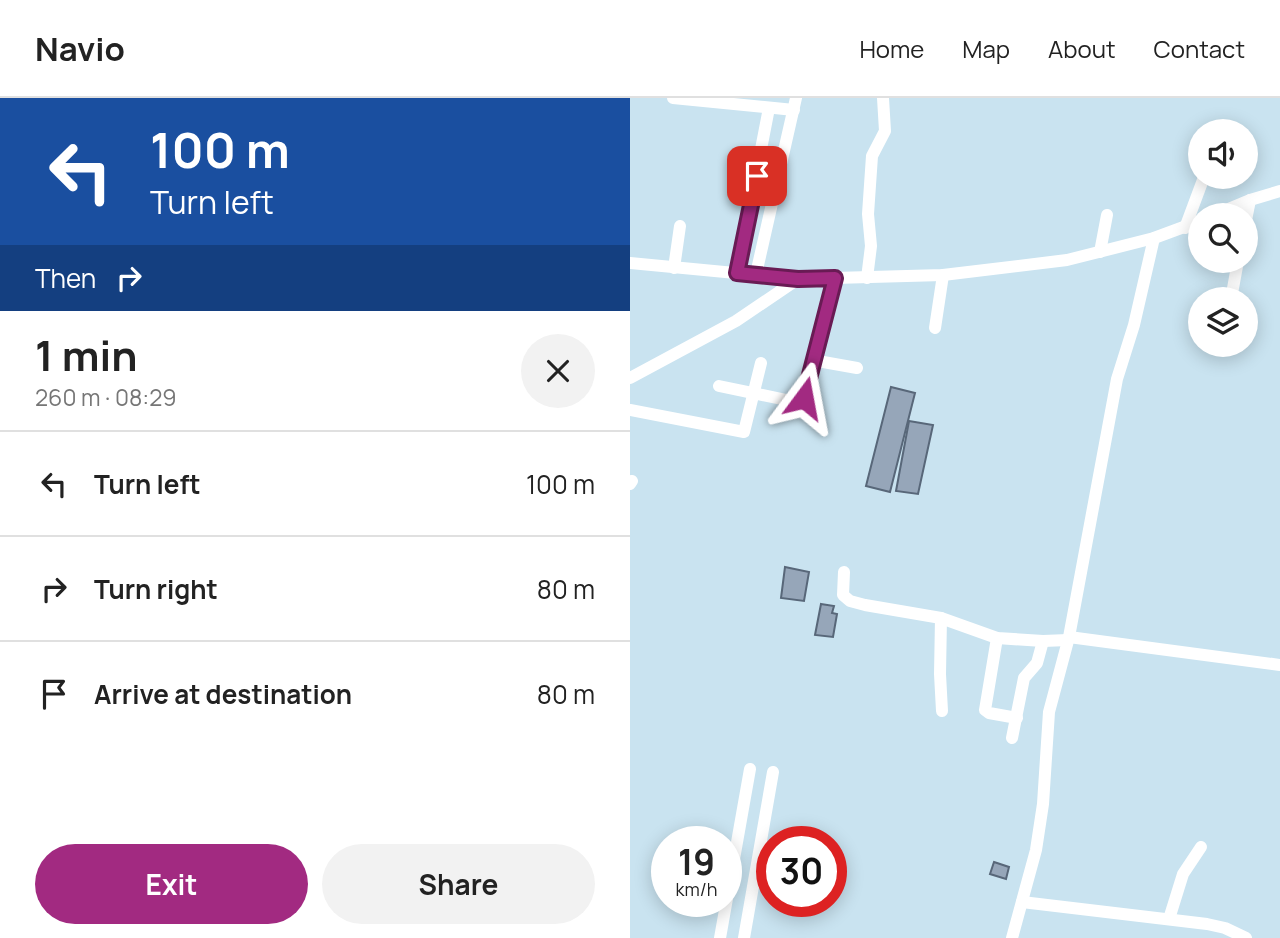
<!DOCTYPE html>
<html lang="en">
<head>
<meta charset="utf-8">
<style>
	body { margin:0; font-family:Manrope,sans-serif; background:#f2f2f2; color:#222; height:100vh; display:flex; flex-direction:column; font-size:26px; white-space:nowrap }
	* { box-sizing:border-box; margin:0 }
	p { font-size:23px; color:#767676 }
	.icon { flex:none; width:38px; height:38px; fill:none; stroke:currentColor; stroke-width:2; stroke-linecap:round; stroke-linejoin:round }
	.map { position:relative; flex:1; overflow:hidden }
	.sheet { display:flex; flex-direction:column; background:#fff; width:630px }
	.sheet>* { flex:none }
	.hud { background:#1a4fa0; color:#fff; overflow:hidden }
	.tools { position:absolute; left:558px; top:21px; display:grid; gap:14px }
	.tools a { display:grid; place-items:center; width:70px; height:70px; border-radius:50%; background:#fff; box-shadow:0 4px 18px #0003; font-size:35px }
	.speed { position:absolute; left:21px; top:728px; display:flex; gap:14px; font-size:35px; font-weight:700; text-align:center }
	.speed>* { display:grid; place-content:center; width:91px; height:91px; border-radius:50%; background:#fff; box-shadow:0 4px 18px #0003; line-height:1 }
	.speed small { font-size:18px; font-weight:400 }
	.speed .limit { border:10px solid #d22; background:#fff; color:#111 }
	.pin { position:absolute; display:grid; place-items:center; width:60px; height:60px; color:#fff; margin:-30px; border-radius:14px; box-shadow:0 4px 10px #0006 }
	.me { position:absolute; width:77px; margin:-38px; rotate:13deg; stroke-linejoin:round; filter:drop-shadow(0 0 5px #0008) }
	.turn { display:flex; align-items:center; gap:24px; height:147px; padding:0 35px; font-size:32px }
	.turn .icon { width:91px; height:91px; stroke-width:2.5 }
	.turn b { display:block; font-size:49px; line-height:60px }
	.then { display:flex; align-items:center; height:66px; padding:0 35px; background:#0003; gap:14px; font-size:26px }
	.round { display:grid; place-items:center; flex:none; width:74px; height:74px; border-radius:37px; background:#f2f2f2 }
	.headline { display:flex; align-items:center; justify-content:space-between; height:119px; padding:0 35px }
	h1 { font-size:42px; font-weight:700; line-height:52px }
	.action { display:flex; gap:14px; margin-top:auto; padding:14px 35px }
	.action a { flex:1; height:80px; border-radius:42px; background:#a22a81; color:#fff; font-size:28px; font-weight:700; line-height:80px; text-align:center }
	.action a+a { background:#f2f2f2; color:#222 }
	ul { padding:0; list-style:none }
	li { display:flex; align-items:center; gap:21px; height:105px; padding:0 35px; border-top:2px solid #e0e0e0 }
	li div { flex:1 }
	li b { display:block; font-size:26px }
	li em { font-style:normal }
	header { display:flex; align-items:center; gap:42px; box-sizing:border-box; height:98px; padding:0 35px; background:#fff; border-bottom:2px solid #e0e0e0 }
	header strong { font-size:33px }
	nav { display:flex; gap:38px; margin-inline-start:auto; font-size:24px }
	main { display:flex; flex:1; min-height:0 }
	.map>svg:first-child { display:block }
	.building { fill:#96a6b9; stroke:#586779; stroke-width:2 }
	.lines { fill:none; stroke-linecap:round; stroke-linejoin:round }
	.minor { stroke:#fff; stroke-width:12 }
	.route-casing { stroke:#691b54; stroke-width:18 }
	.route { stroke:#a22a81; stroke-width:12 }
</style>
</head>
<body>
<header>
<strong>Navio</strong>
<nav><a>Home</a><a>Map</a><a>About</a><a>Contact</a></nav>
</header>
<main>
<section class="sheet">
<div class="hud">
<div class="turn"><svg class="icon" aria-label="left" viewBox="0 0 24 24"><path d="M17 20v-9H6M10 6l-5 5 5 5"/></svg><div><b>100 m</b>Turn left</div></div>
<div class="then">Then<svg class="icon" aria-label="right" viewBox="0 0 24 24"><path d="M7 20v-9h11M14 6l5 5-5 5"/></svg></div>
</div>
<div class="headline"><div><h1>1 min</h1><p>260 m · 08:29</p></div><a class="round"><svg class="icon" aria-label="close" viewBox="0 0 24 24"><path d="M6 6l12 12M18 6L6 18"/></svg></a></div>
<ul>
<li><svg class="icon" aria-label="left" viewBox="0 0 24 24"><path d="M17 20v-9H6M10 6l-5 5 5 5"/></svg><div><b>Turn left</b></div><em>100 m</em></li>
<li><svg class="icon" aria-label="right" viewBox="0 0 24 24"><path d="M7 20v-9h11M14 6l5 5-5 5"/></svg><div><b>Turn right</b></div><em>80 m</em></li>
<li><svg class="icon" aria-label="arrive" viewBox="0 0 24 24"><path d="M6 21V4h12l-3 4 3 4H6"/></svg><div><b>Arrive at destination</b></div><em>80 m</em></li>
</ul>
<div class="action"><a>Exit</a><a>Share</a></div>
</section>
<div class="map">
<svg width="650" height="840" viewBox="0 0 650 840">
	<rect width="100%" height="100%" fill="#c9e3f0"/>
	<!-- building -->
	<g class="building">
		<path d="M 261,289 L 285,295 L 260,394 L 236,388 Z"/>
		<path d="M 279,323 L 303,327 L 288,396 L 266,393 Z"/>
		<path d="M 155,469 L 179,474 L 174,503 L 151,500 Z"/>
		<path d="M 191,506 L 204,508 L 202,515 L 207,516 L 203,539 L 185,537 Z"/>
		<path d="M 364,764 L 379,769 L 376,781 L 360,776 Z"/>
	</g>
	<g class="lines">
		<!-- minor -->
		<g class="minor">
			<path d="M 43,0 L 164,12"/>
			<path d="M 590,33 L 592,28"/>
			<path d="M 584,117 L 620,102 L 650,93"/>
			<path d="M 616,122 L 620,102"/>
			<path d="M 555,130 L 574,79"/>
			<path d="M 470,154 L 477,117"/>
			<path d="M 0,165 L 168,181 L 313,177 L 437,162 L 524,140 L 570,123"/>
			<path d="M 44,170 L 50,128"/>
			<path d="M 107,175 L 139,10"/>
			<path d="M 126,176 L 166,0"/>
			<path d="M 237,180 L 241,148 L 238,116 L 242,58 L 255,33 L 253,0"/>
			<path d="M 601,201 L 608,163"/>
			<path d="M 305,230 L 313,177"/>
			<path d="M 182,262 L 227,270"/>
			<path d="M 0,280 L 106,223 L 168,181"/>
			<path d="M 89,288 L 166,304 L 172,302 L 205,180"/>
			<path d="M 0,312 L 114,334 L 131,265"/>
			<path d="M 0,386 L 2,383"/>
			<path d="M 214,474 L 213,497 L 220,503 L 235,507 L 311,520 L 367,540 L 413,543 L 438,542"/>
			<path d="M 311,520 L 310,576 L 312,613"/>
			<path d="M 439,539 L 650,567"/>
			<path d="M 367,540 L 355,612 L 359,615 L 387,620"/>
			<path d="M 382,640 L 394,580 L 407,565 L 413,543"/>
			<path d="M 392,804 L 577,826 L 595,830 L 616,840"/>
			<path d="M 539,821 L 553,776 L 571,749"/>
			<path d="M 90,840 L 120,671"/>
			<path d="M 114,840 L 143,674"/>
			<path d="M 382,840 L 406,752 L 413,706 L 419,614 L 439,539 L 487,281 L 504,227 L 524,140"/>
		</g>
	</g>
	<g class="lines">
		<!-- route casing -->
		<g class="route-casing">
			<path id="route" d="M 127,78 L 107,175 L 168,181 L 205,180 L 174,300"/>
		</g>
		<!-- route -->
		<use href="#route" class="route"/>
	</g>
</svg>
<div class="tools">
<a><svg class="icon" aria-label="sound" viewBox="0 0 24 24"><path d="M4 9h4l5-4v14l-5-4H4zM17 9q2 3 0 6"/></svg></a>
<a><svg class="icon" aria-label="search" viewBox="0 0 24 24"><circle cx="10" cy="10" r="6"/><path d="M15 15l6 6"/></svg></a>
<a><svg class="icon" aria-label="layers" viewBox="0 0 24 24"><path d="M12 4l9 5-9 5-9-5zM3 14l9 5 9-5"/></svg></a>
</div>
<div class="speed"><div>19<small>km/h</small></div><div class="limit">30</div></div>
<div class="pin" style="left:127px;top:78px;background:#d93025"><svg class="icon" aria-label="arrive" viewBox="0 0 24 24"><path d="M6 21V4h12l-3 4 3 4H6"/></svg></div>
<svg class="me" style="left:174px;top:300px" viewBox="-20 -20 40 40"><path d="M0-17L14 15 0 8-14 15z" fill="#a22a81" stroke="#fff" stroke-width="4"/></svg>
</div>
</main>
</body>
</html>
